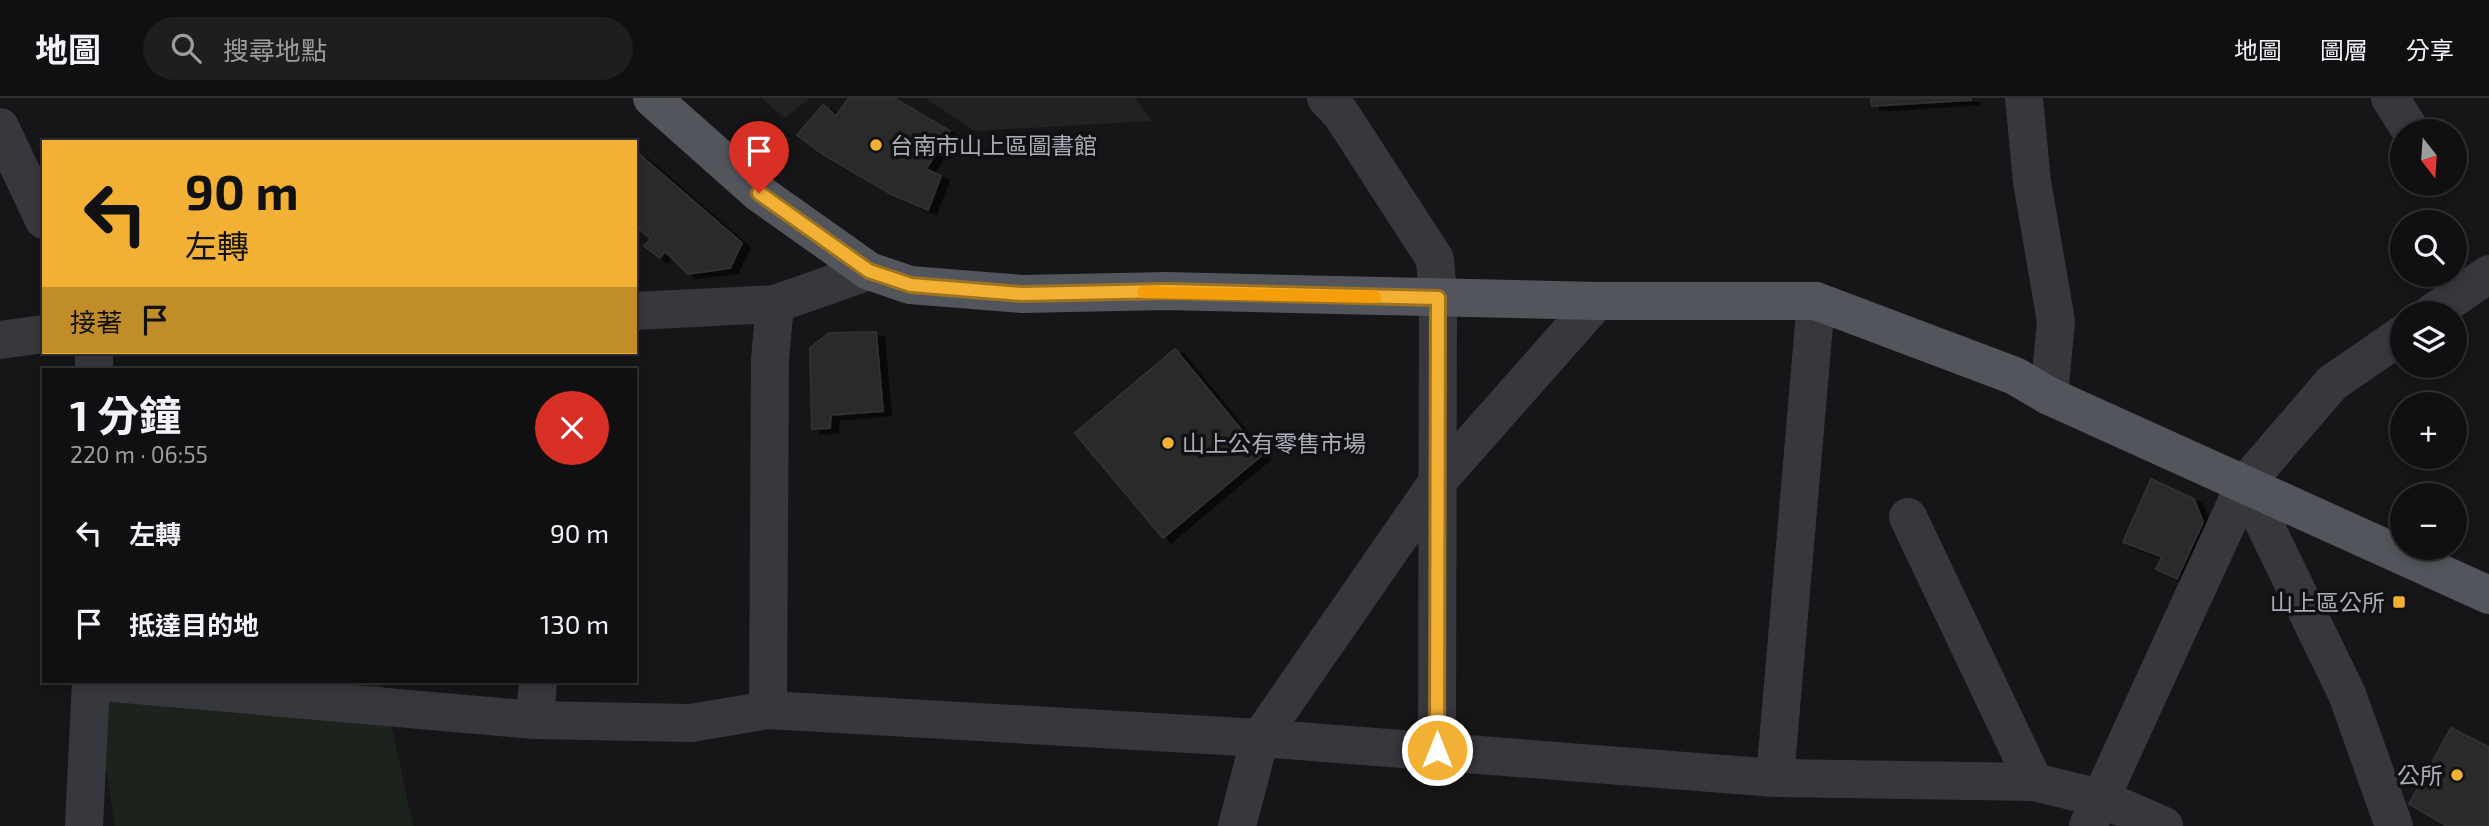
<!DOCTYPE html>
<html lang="zh-TW">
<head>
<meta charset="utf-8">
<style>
	body { margin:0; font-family:"Exo 2","Noto Sans TC",sans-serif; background:#1e1e20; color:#f1f3f6; height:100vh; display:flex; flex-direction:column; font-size:26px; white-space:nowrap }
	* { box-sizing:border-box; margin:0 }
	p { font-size:23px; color:#9c9d9f }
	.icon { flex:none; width:38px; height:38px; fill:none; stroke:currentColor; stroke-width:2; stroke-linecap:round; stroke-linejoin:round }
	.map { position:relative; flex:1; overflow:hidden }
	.drawer { position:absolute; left:42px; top:270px; width:595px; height:315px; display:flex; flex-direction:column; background:#101012; border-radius:0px; box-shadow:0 4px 10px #0003,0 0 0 2px #303032 }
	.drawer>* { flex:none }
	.guide { position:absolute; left:42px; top:42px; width:595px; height:214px; border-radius:0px; box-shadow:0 4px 10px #0003,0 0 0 2px #303032; background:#f2b134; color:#111; overflow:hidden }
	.needle { width:46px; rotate:163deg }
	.fabs { position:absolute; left:2390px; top:21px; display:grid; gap:14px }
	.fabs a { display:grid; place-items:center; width:77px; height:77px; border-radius:50%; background:#101012; box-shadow:0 4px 10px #0003,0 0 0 2px #303032; font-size:35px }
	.pin { position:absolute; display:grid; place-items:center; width:60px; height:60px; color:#fff; margin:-72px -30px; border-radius:50% 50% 50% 0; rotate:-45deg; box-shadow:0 0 7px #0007 }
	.pin .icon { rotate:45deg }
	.me { position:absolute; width:77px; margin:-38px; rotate:0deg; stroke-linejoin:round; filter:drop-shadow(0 0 5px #0008) }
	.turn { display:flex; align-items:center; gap:24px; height:147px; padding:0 28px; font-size:32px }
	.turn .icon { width:91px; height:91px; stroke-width:2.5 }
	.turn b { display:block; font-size:49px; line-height:60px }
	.then { display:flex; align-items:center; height:66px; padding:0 28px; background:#0003; gap:14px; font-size:26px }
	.round { display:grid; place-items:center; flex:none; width:74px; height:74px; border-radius:37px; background:#1e1e20 }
	.summary { display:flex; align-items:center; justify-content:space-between; height:119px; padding:0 28px }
	h1 { font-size:42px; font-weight:700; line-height:52px }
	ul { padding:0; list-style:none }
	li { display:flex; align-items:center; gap:21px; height:91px; padding:0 28px }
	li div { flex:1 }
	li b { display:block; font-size:26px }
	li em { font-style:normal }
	header { display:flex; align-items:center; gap:42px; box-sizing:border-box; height:98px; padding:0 35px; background:#101012; border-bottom:2px solid #303032 }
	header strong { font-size:33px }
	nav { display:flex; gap:38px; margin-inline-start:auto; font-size:24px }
	.search { width:490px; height:63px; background:#1e1e20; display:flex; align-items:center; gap:18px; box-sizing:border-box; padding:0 24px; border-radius:38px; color:#9c9d9f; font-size:26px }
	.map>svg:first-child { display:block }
	.built { fill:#222225 }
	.green { fill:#1c231d }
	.building { fill:#29292c; stroke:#303034; stroke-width:2; filter:url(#shadow) }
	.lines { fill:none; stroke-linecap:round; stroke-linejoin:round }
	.minor { stroke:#37383d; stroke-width:38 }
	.major { stroke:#53555c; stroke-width:38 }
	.route-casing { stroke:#9d7322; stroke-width:18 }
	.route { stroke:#f2b134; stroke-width:12 }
	.slow { stroke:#f59e0b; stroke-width:12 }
	.poi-dot { fill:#f2b134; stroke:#111113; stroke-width:2.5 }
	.labels { text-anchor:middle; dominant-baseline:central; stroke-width:7; stroke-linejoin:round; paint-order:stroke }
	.poi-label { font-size:23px; fill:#a8adb8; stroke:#111113; text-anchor:start }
</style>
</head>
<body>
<header>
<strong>地圖</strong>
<div class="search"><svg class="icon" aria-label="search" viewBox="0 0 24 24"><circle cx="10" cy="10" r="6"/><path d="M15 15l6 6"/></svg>搜尋地點</div>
<nav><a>地圖</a><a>圖層</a><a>分享</a></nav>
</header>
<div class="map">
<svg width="2489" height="728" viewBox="0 0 2489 728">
	<defs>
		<filter id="shadow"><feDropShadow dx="8" dy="4.5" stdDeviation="0" flood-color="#0009"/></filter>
	</defs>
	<rect width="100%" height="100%" fill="#161618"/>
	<!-- built -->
	<g class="built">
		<path d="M 761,0 L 810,0 L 785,20 Z"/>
		<path d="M 925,0 L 1135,0 L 1152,23 L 975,33 Z"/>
	</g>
	<!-- green -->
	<path class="green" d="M 92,583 L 382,583 L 413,728 L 115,728 Z"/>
	<!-- building -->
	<g class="building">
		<path d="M 849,0 L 894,0 L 950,33 L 926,71 L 941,78 L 928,112 L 893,97 L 824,57 L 797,37 L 823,7 L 836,18 Z"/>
		<path d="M 1871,0 L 1971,0 L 1971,2 L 1872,8 Z"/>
		<path d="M 639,56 L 742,145 L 730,170 L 688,176 L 665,153 L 660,160 L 644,148 L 651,141 L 635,127 L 635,60 Z"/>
		<path d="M 876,234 L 883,313 L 831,317 L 830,330 L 812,331 L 810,250 L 829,235 Z"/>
		<path d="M 1175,251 L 1262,357 L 1163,440 L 1075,335 Z"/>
		<path d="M 2151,381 L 2194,401 L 2203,424 L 2177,481 L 2156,471 L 2162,459 L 2123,444 Z"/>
		<path d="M 2451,630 L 2489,649 L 2489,728 L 2447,728 L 2409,706 Z"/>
	</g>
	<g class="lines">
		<!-- minor -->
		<g class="minor">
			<path d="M 1326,0 L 1341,16 L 1435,161 L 1438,200 L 1437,652"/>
			<path d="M 2024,0 L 2032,84 L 2056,223 L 2049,298"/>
			<path d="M 2390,0 L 2411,33"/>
			<path d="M 0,29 L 44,122"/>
			<path d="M 635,213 L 775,206 L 869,173"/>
			<path d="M 2432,215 L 2489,176"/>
			<path d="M 0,242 L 44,236"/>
			<path d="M 94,271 L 94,254"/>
			<path d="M 2245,386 L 2347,596 L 2394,728"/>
			<path d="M 1908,419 L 2034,684"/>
			<path d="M 91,583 L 535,622 L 691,625 L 768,612 L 1260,640 L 1775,680 L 2034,684 L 2100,700 L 2164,728"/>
			<path d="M 768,612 L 770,261 L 775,206"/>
			<path d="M 535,622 L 538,583"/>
			<path d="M 1775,680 L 1816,203"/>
			<path d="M 84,728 L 91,583"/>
			<path d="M 1237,728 L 1260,640 L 1438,383 L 1597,203"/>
			<path d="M 2088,728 L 2245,386 L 2332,285 L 2403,236"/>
		</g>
		<!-- major -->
		<path class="major" d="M 652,0 L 759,95 L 869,173 L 910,187 L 1022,196 L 1166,193 L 1597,203 L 1816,203 L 2015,278 L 2049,298 L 2489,497"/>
	</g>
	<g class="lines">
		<!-- route casing -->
		<g class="route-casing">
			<path id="route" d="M 759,95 L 869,173 L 911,187 L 1022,196 L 1166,193 L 1438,200 L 1437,652"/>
		</g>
		<!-- route -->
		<use href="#route" class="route"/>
		<!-- slow -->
		<path class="slow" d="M 1143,194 L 1375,199"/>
	</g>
	<!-- markers -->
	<g class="poi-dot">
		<circle cx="876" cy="47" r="7"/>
		<circle cx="1168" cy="345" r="7"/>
		<rect x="2392" y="497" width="14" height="14" rx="3.5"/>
		<circle cx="2457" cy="677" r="7"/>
	</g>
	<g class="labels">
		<!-- poi labels -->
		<g class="poi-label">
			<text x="890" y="47">台南市山上區圖書館</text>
			<text x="1182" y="345">山上公有零售市場</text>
			<text x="2385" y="504" text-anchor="end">山上區公所</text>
			<text x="2443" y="677" text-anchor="end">公所</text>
		</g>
	</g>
</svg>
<div class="fabs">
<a><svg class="needle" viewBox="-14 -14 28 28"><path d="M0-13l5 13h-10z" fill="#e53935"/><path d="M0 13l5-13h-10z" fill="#9c9d9f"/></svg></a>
<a><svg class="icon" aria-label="search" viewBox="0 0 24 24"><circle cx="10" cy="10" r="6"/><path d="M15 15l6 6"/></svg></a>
<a><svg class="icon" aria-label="layers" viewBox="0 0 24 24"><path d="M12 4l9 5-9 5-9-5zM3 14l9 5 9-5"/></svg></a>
<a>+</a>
<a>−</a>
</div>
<div class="pin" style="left:759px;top:95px;background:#d93025"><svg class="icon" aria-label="arrive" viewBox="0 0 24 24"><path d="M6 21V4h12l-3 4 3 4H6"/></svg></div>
<svg class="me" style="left:1437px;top:652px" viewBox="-20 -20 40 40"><circle r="17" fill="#f2b134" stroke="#fff" stroke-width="3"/><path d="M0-11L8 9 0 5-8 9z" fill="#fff"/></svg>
<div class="guide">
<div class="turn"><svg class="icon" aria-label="left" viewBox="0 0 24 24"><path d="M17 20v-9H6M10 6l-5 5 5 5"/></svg><div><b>90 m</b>左轉</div></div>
<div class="then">接著<svg class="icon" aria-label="arrive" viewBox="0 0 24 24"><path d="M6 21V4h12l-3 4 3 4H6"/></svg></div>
</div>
<section class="drawer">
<div class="summary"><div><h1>1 分鐘</h1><p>220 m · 06:55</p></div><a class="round" style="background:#d93025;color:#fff"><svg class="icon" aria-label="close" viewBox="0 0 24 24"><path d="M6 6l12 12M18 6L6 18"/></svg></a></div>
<ul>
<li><svg class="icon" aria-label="left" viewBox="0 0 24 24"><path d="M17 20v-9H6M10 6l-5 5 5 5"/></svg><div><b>左轉</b></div><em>90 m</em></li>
<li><svg class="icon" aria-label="arrive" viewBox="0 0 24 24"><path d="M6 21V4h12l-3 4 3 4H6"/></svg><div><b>抵達目的地</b></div><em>130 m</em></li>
</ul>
</section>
</div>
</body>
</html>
